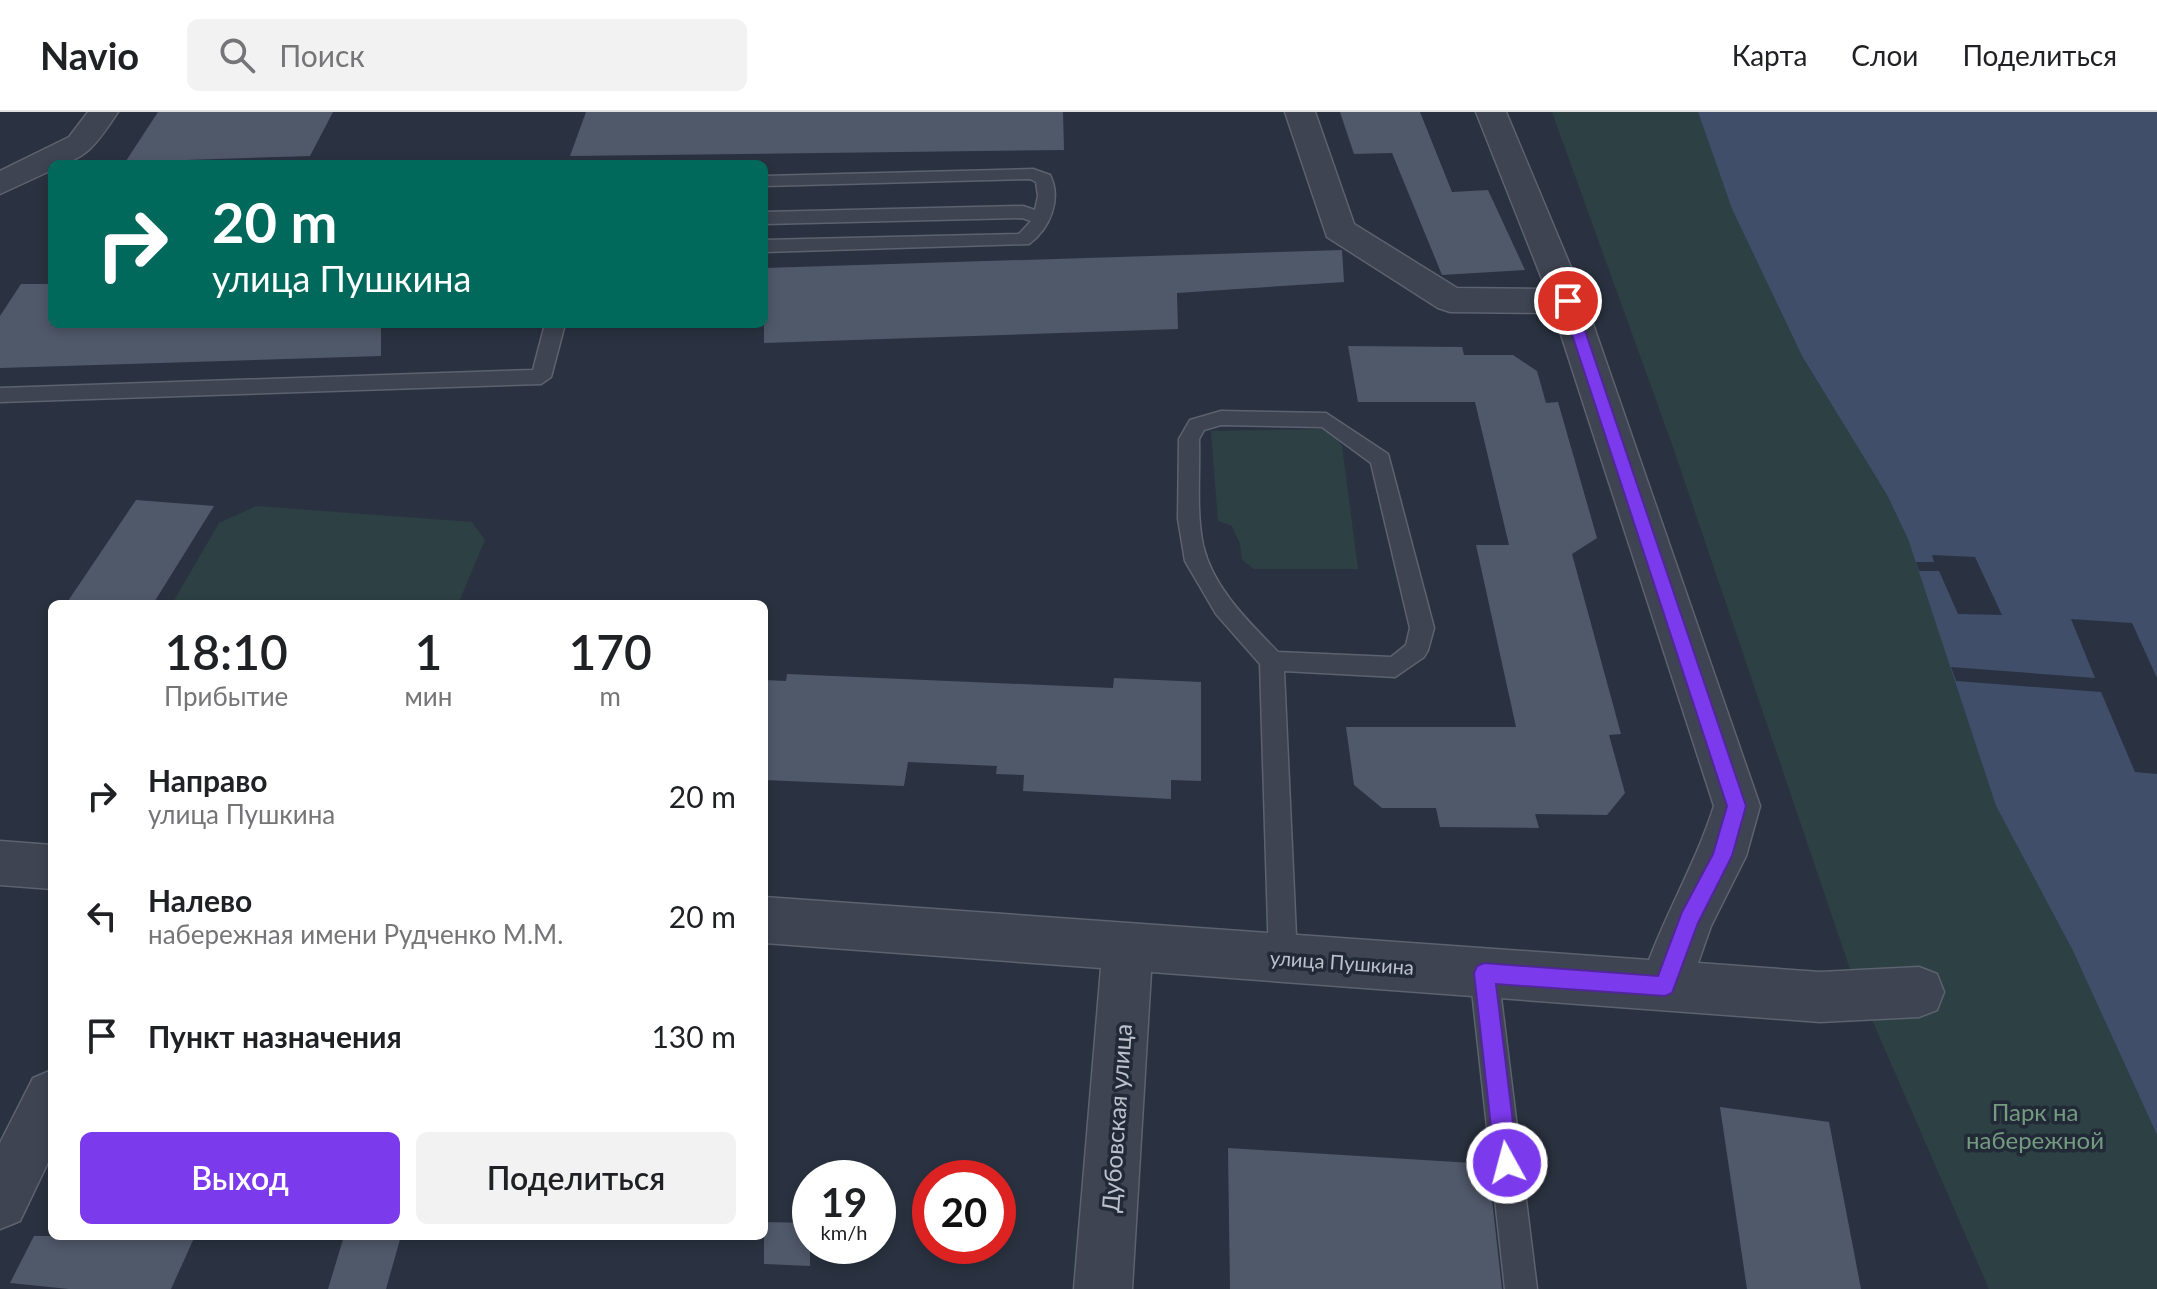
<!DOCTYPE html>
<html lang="ru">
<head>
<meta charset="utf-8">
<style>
	body { margin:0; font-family:Lato,sans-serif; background:#f2f2f2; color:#202124; height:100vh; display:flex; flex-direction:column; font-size:30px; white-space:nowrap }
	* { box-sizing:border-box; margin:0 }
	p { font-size:26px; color:#757577 }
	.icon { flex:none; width:44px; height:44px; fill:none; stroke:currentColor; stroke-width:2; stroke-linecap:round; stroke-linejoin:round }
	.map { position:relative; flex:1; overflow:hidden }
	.drawer { position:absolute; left:48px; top:488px; width:720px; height:640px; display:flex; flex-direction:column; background:#fff; border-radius:12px; box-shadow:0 4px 12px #0003 }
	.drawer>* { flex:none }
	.hud { position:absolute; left:48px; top:48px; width:720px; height:168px; border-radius:12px; box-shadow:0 4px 12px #0003; background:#00695c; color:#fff; overflow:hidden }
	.speed { position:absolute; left:792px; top:1048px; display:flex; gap:16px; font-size:40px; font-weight:700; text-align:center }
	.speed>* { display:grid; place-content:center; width:104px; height:104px; border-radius:50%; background:#fff; box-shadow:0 4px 12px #0003; line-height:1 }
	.speed small { font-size:20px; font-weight:400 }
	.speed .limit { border:12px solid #d22; background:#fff; color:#111 }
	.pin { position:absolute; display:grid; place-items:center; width:68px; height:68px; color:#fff; margin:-34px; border:4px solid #fff; border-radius:50%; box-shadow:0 2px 8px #0007 }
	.me { position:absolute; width:88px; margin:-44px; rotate:353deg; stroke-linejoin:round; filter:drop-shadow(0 0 6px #0008) }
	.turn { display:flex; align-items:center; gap:28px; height:168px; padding:0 32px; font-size:36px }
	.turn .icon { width:104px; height:104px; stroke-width:2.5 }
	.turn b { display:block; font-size:56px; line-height:68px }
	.eta { display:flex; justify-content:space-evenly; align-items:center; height:136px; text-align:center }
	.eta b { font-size:48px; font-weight:600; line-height:56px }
	.button { display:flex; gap:16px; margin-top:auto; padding:16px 32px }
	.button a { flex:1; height:92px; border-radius:12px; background:#7c3aed; color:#fff; font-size:32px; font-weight:600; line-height:92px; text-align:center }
	.button a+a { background:#f2f2f2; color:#202124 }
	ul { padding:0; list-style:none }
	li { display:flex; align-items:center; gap:24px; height:120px; padding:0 32px }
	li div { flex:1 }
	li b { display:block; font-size:30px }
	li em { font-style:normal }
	header { display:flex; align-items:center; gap:48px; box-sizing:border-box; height:112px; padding:0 40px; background:#fff; border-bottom:2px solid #e0e0e0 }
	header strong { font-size:38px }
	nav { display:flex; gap:44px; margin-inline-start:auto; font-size:28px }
	.search { width:560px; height:72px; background:#f2f2f2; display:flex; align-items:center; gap:20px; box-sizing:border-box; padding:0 28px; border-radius:12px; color:#757577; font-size:30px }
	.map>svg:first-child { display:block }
	.green { fill:#2d4043 }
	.water { fill:#414e69 }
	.pier { fill:#2a3241 }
	.building { fill:#50596a }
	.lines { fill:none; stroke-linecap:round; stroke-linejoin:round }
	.service-casing { stroke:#5c626f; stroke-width:3 }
	.minor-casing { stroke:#5c626f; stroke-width:3 }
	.service { fill:#3e4451; fill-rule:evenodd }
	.minor { fill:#3e4451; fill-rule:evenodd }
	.route { fill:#7c3aed; stroke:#51269a; stroke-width:2 }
	.labels { text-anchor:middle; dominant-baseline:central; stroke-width:7; stroke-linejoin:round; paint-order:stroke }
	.street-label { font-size:20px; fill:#bbc0cb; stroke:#222937 }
	.near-park-label { font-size:24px; fill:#749a80; stroke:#222937 }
	.near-street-label { font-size:24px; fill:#bbc0cb; stroke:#222937 }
</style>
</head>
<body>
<header>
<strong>Navio</strong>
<div class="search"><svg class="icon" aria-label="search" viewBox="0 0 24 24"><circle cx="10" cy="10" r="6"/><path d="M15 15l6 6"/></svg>Поиск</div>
<nav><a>Карта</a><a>Слои</a><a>Поделиться</a></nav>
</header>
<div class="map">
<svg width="2157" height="1177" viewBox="0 0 2157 1177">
	<rect width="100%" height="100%" fill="#2a3241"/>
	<!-- green -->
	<g class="green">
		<path d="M 1552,0 L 1698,0 L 1732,97 L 1802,244 L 1887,383 L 1908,427 L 1996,694 L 2073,839 L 2157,1023 L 2157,1177 L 1989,1177 L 1850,857 L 1673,335 Z"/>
		<path d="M 1322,317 L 1331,320 L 1342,334 L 1358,457 L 1254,457 L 1242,448 L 1240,432 L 1232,414 L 1218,409 L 1211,319 Z"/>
		<path d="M 256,394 L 472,410 L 485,428 L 458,492 L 172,492 L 219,411 Z"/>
	</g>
	<!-- water -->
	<path class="water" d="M 1698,0 L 2157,0 L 2157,1023 L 2073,839 L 1996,694 L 1908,427 L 1887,383 L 1802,244 L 1732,97 Z"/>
	<!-- pier -->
	<g class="pier">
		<path d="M 1932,443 L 1975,445 L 2002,503 L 1958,502 L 1939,459 L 1919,459 L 1916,450 L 1934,450 Z"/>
		<path d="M 2071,507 L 2132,511 L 2157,566 L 2157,662 L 2135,660 L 2101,580 L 1956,569 L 1951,555 L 2095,566 Z"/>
	</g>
	<!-- building -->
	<g class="building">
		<path d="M 158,0 L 333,0 L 310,44 L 186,48 L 184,52 L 124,52 Z"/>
		<path d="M 586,0 L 1063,0 L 1064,38 L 570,44 Z"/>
		<path d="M 1340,0 L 1420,0 L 1452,80 L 1488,78 L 1525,158 L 1442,163 L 1392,41 L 1354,42 Z"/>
		<path d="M 1342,138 L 1344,170 L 1177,181 L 1178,217 L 764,231 L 764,156 Z"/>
		<path d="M 21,172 L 52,172 L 52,212 L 381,212 L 381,244 L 0,256 L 0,204 Z"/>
		<path d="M 1348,234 L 1462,235 L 1464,243 L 1513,243 L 1537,259 L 1546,291 L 1558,290 L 1597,426 L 1572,442 L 1621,622 L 1609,623 L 1625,681 L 1607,703 L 1535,702 L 1539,716 L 1440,715 L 1436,696 L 1382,696 L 1354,673 L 1346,615 L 1516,615 L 1476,433 L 1509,433 L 1475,290 L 1358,290 Z"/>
		<path d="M 136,388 L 214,394 L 153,492 L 66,492 Z"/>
		<path d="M 787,562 L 1113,576 L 1114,566 L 1201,570 L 1201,669 L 1171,668 L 1171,687 L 1023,679 L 1024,663 L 996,662 L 997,654 L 908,650 L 904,674 L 764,668 L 764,568 L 786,569 Z"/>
		<path d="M 1720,995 L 1829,1010 L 1861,1177 L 1747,1177 Z"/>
		<path d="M 1228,1036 L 1488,1052 L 1502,1177 L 1230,1177 Z"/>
		<path d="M 764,1110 L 810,1111 L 810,1154 L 764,1152 Z"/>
		<path d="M 34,1124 L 195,1124 L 171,1177 L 69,1177 L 10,1171 Z"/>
		<path d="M 344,1124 L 401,1124 L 386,1177 L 328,1177 Z"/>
	</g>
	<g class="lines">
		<!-- service casing -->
		<g class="service-casing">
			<g id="service">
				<path d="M 1033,57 L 1050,63 C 1062,87 1050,117 1029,132 L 764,140 L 764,128 L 1019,122 L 1031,109 L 1022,106 L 764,112 L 764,100 L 1023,94 L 1035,98 L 1038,84 L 1036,70 L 1030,67 L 764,74 L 764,64 Z"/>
				<path d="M 545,212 L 565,212 L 551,265 L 541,272 L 0,290 L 0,276 L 533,258 Z"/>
				<path d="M 1221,299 L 1326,301 L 1388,342 L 1434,516 L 1428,538 L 1424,545 L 1395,565 L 1284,559 L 1297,846 L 1293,855 L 1283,859 L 1273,855 L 1269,846 L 1260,552 L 1216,502 L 1185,449 L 1178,407 L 1179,327 L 1190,308 ZM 1221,313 L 1322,315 L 1371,351 L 1410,516 L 1406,533 L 1391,545 L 1278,540 C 1248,509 1213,476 1203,433 C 1196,399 1200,362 1199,327 L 1204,318 Z"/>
				<path d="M 1484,848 L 1494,852 L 1498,861 L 1537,1177 L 1505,1177 L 1470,861 L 1474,852 Z"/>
			</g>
		</g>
		<!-- minor casing -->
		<g class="minor-casing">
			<g id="minor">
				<path d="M 88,0 L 118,0 C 101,25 86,52 52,52 L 52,58 L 0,82 L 0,59 L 69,25 Z"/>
				<path d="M 1285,0 L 1315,0 L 1354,112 L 1457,176 L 1546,177 L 1476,0 L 1506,0 L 1585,189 L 1760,694 L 1746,744 L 1711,814 L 1698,851 L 1820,860 L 1919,855 L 1937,862 L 1944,880 L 1937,898 L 1919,905 L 1820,910 L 1151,860 L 1132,1177 L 1074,1177 L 1101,856 L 764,831 L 764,785 L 1649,848 C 1669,795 1697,748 1714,694 L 1554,201 L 1450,200 L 1438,196 L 1327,125 Z"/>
				<path d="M 0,729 L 52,733 L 52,777 L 0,773 Z"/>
				<path d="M 52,958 L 52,1042 L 20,1109 L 0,1117 L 0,1031 L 33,966 Z"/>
			</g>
		</g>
		<!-- service -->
		<use href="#service" class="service"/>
		<!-- minor -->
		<use href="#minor" class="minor"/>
	</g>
	<!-- route -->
	<path class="route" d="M 1568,184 L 1575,189 L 1746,694 L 1732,744 L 1698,811 L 1672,881 L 1665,884 L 1496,872 L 1518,1051 L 1515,1059 L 1507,1062 L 1499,1059 L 1495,1051 L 1474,861 L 1477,854 L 1484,851 L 1658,864 L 1682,800 L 1713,742 L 1727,694 L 1561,189 Z"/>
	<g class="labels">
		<!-- street labels -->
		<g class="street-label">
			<text transform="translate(1342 850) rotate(4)">улица Пушкина</text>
		</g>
		<!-- near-park labels -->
		<g class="near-park-label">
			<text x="2035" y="999">Парк на<tspan x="2035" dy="28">набережной</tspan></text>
		</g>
		<!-- near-street labels -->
		<g class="near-street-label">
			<text transform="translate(1116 1006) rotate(-86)">Дубовская улица</text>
		</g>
	</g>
</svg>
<div class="speed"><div>19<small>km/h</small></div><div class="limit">20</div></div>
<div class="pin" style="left:1568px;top:189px;background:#d93025"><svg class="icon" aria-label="arrive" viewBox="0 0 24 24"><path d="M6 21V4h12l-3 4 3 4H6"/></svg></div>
<svg class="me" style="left:1507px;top:1051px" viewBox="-20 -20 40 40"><circle r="17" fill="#7c3aed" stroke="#fff" stroke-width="3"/><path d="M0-11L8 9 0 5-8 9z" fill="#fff"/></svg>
<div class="hud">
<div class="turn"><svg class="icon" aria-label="right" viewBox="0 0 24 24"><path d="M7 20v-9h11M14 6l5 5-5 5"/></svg><div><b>20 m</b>улица Пушкина</div></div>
</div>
<section class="drawer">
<div class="eta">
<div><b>18:10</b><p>Прибытие</p></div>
<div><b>1</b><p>мин</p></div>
<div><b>170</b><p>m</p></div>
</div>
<ul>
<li><svg class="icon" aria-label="right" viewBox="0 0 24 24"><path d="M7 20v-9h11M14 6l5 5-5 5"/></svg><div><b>Направо</b><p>улица Пушкина</p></div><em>20 m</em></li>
<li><svg class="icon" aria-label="left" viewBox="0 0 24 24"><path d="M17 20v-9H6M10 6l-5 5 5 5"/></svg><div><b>Налево</b><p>набережная имени Рудченко М.М.</p></div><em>20 m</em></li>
<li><svg class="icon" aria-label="arrive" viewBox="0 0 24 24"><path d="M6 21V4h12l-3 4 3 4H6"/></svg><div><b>Пункт назначения</b></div><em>130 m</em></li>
</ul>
<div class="button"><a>Выход</a><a>Поделиться</a></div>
</section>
</div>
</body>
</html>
